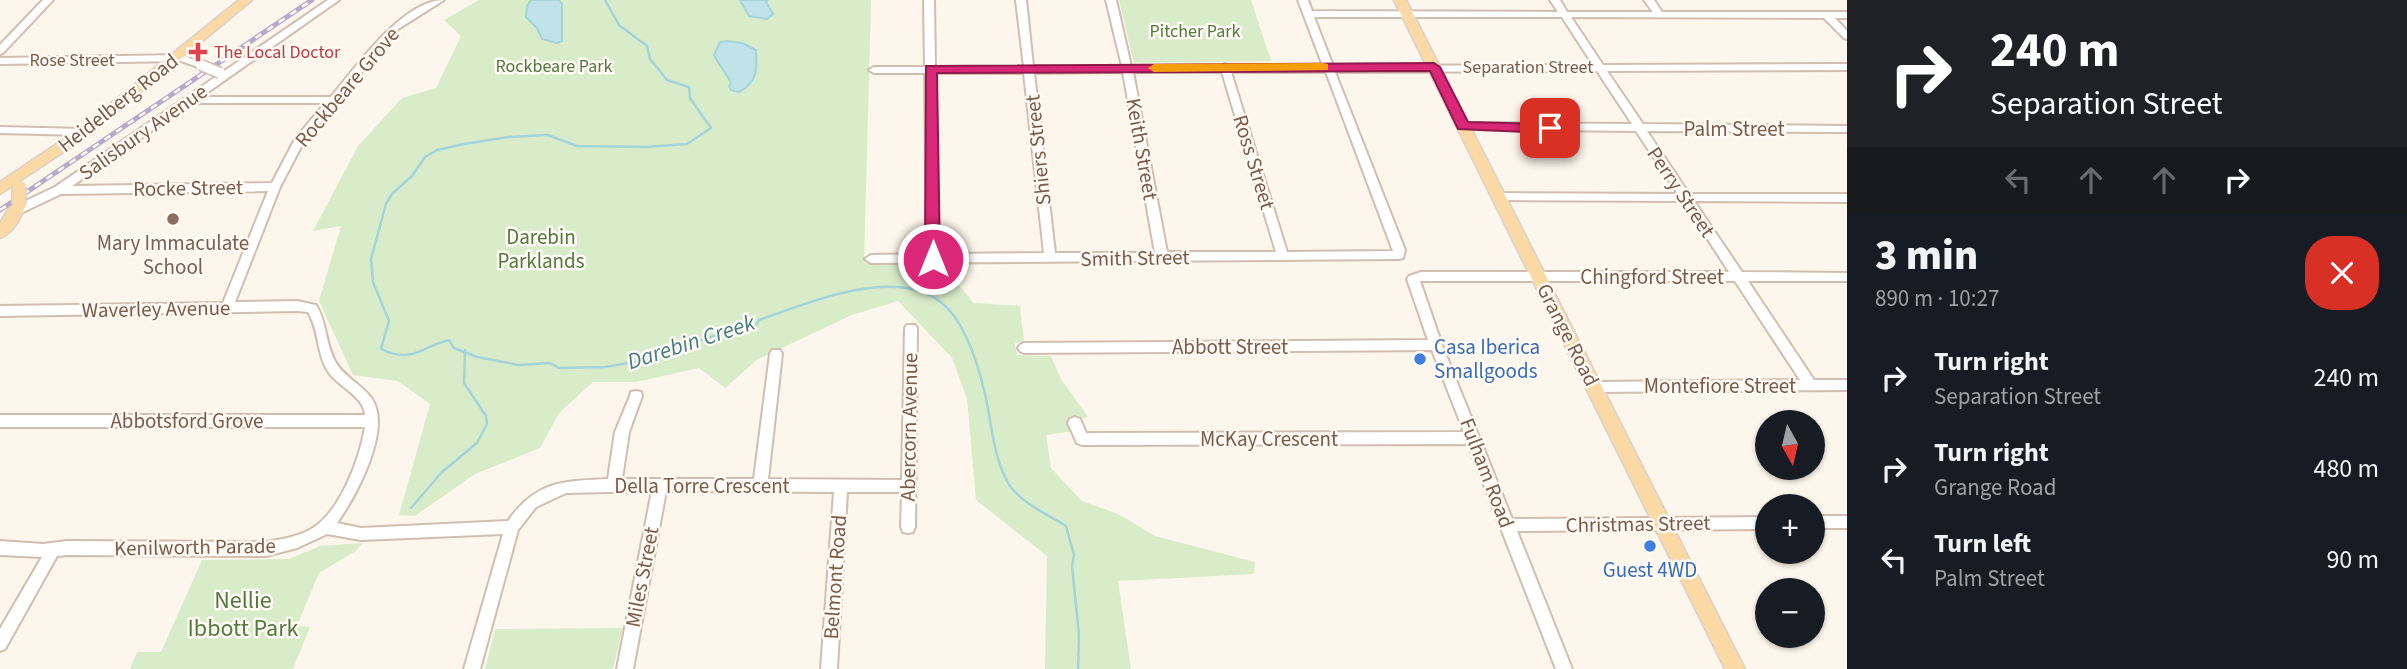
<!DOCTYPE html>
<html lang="en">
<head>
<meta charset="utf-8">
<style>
	body { margin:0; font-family:"Source Sans 3",sans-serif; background:#20242c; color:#f1f3f6; height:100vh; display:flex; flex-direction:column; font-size:26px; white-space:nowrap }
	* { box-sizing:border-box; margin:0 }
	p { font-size:23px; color:#9ea1a6 }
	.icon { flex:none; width:38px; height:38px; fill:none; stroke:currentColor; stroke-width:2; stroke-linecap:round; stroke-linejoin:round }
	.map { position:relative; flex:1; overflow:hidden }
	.side { display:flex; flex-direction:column; background:#171b24; width:560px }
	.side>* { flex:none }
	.banner { background:#202124; color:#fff; overflow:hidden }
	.needle { width:46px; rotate:172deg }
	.fabs { position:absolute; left:1755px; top:410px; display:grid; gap:14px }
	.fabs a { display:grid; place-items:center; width:70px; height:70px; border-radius:50%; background:#171b24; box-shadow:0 2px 5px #0004; font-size:35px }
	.pin { position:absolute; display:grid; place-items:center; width:60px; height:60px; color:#fff; margin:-30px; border-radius:14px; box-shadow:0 4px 10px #0006 }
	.me { position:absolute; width:77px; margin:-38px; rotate:0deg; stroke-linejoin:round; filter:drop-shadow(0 0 5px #0008) }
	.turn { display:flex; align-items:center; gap:24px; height:147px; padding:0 28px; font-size:32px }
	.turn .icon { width:91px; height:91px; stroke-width:2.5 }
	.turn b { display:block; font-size:49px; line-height:60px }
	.lanes { display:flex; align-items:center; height:66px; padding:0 28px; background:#0003; justify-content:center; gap:35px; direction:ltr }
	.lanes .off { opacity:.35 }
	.round { display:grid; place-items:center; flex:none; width:74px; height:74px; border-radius:28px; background:#20242c }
	.summary { display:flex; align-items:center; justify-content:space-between; height:119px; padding:0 28px }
	h1 { font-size:42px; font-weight:800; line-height:52px }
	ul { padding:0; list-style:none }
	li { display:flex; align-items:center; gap:21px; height:91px; padding:0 28px }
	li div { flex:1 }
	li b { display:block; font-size:26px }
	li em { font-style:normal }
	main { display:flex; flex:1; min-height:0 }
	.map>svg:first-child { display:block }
	.green { fill:#d8ecc9 }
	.water { fill:#bfe3e8; stroke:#a5d3da; stroke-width:2 }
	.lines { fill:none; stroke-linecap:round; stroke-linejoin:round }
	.stream { stroke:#a5d3da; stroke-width:2.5 }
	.minor-casing { stroke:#d1beb0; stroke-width:4 }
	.major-casing { stroke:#dad1cd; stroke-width:3 }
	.minor { fill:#fff; fill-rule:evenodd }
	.major { fill:#fbd9a5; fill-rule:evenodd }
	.rail-casing { stroke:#b9a8c9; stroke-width:5 }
	.rail { stroke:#fffaf3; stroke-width:2.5; stroke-dasharray:7; stroke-linecap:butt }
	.minor-bridge-casing { stroke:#d1beb0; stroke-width:13; stroke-linecap:butt }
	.major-bridge-casing { stroke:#dad1cd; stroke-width:16; stroke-linecap:butt }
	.minor-bridge { stroke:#fff; stroke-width:10 }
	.major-bridge { stroke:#fbd9a5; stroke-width:13 }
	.route { fill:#db2777; stroke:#8e194d; stroke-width:2 }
	.slow { fill:#f59e0b }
	.health-dot { fill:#e0444e; stroke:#fffaf3; stroke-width:2.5 }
	.education-dot { fill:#8d6e63; stroke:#fffaf3; stroke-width:2.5 }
	.shop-dot { fill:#3f7fe0; stroke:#fffaf3; stroke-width:2.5 }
	.labels { text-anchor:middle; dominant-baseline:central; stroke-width:5; stroke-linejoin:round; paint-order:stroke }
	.far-park-label { font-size:18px; fill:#537a41; stroke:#fffaf3 }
	.far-health-label { font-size:18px; fill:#be3a42; stroke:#fffaf3; text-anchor:start }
	.far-street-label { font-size:18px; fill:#7a5c4d; stroke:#fffaf3 }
	.street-label { font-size:21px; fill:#7a5c4d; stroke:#fffaf3 }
	.park-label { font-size:21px; fill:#537a41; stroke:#fffaf3 }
	.education-label { font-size:21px; fill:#785e54; stroke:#fffaf3 }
	.shop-label { font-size:21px; fill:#366cbe; stroke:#fffaf3; text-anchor:start }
	.water-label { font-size:23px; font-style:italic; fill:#437c86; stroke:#fffaf3 }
	.near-park-label { font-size:24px; fill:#537a41; stroke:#fffaf3 }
</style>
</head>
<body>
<main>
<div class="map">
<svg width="1847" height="669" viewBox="0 0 1847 669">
	<rect width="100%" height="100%" fill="#fdf6ec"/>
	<!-- green -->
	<g class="green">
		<path d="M 479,0 L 871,0 L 864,263 L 941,264 L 974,303 L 1020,306 L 1024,342 L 1015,343 L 1017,355 L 1051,356 L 1061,379 L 1088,417 L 1068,421 L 1074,431 L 1046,435 L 1051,468 L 1082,501 L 1118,514 L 1155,536 L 1255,562 L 1254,574 L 1118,581 L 1131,669 L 1045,669 L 1047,556 L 976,500 L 967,399 L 952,358 L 898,301 L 852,315 L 758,359 L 725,388 L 699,368 L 636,382 L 593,382 L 559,413 L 540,448 L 475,474 L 415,516 L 399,515 L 430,404 L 398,381 L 353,375 L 319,301 L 341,226 L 313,231 L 358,146 L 402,98 L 436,88 L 461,36 L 444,20 Z"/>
		<path d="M 1119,0 L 1251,0 L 1271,61 L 1134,63 Z"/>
		<path d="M 362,543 L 356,551 L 319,573 L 297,626 L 310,627 L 293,669 L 130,669 L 137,652 L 161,652 L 202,560 L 289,559 L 320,546 Z"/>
		<path d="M 623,628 L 613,669 L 485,669 L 495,629 Z"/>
	</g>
	<!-- water -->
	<g class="water">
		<path d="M 531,0 L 559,0 L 562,4 L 562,41 L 557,43 L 542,39 L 537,28 L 526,17 L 527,6 Z"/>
		<path d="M 740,0 L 768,0 L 766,2 L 773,14 L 767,19 L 749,16 Z"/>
		<path d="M 727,41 L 742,43 L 756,50 C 757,69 758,82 739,92 L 731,90 L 729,86 L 731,83 C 726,73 719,65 714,55 L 720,42 Z"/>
	</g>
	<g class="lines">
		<!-- stream -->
		<g class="stream">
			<path d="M 605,0 L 619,25 L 647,46 L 650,59 L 667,80 L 689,87 L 690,98 L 711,128 L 687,144 L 645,147 L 577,146 L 548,135 L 508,137 L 464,144 L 437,150 L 425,157 L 412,176 L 392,194 L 386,204 L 371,259 L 373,282 L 389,321 L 381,349 C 411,364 421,347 449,340 L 454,348 L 477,357 L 519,365 L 550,363 L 559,368 L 605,367 L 645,360 L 728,331 L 756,325 L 759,320 C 809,303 895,265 942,303 C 966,323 978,364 985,394 C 992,424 993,459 1010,486 C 1023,504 1047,514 1066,526 L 1074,555 L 1072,566 L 1079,635 L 1078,669"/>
			<path d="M 411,508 L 442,472 L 477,443 L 487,424 L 486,416 L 464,383 L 465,350"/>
		</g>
		<!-- minor casing -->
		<g class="minor-casing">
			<g id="minor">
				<path d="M 43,0 L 53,0 L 3,53 L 0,54 L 0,45 Z"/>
				<path d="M 328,0 L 339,0 L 201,97 L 331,97 C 356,67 403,0 444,0 L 398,29 L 303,143 L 280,187 L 235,302 L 297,301 L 316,305 C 327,322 325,343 335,361 C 343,377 362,384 372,399 C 392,430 356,496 337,523 L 361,528 L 508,521 C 536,481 563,481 608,479 L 615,432 L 630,396 L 631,392 L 636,391 L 641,392 L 642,396 L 629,432 L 622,479 L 754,479 L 770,354 L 772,350 L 780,350 L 782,354 L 768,479 L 902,480 L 905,328 L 907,325 L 915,325 L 917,328 L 915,527 L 913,532 L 908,533 L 903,532 L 901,527 L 902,492 L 847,492 L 837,669 L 821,669 L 834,492 L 666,491 L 633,669 L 617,669 L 652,491 L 566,493 L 536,507 L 518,530 L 480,669 L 464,669 L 503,534 L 361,540 L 327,534 L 297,548 L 266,556 L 67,555 L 57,556 L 5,649 L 0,651 L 0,629 L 42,557 L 0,555 L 0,541 L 43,544 L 67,541 L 266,542 C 282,539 299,537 313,528 C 341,510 360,458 365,427 L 0,427 L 0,415 L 365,415 C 364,397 341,388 330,374 C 316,356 320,331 308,312 L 297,311 L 0,316 L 0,306 L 223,303 L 268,191 L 61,194 L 21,213 L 13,213 L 11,210 L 13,207 L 55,187 ZM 192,103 L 325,103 L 295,139 L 272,183 L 72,186 Z"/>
				<path d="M 924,0 L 934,0 L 935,67 L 1024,67 L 1016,0 L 1026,0 L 1033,66 L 1122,66 L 1106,0 L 1116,0 L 1131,66 L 1221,66 L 1225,64 L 1229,66 L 1323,66 L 1298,0 L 1308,0 L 1312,11 L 1558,12 L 1550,0 L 1560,0 L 1567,12 L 1653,12 L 1644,0 L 1654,0 L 1662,12 L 1847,12 L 1847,18 L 1835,18 L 1847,31 L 1847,39 L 1844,38 L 1824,18 L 1571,17 L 1603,65 L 1847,64 L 1847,70 L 1607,71 L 1643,124 L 1847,126 L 1847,132 L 1647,131 L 1689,194 L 1847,194 L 1847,202 L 1694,201 L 1742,272 L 1847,273 L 1847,281 L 1748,281 L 1814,380 L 1847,380 L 1847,390 L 1594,392 L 1589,391 L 1588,387 L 1589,383 L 1594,382 L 1800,380 L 1735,281 L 1420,281 L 1442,345 L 1512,519 L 1768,517 L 1768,529 L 1517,531 L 1572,669 L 1556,669 L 1468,444 L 1082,445 L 1077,443 L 1068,423 L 1070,419 L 1075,417 L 1080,419 L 1086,433 L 1464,432 L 1432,350 L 1024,353 L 1020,351 L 1018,348 L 1020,345 L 1024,343 L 1428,340 L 1407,279 L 1409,276 L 1421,272 L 1729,272 L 1683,201 L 1494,200 L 1493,197 L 1494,194 L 1498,193 L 1678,194 L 1636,131 L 1463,129 L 1458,126 L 1463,123 L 1632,124 L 1597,71 L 1335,72 L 1405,250 L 1403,258 L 1399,259 L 871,263 L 865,259 L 871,255 L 927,254 L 925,73 L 874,73 L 869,70 L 874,67 L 925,67 ZM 1314,17 L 1562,17 L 1593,65 L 1333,66 ZM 1123,72 L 1155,253 L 1055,253 L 1034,73 ZM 1133,72 L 1222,72 L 1276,252 L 1167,252 ZM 1231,72 L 1326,72 L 1393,251 L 1287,252 ZM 935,73 L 1024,73 L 1044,253 L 939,254 Z"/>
				<path d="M 182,55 L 206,65 L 201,68 L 181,61 L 0,64 L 0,58 Z"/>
				<path d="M 0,127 L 84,129 L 89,132 L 84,135 L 0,133 Z"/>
				<rect x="1813" y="516" width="34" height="12"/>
			</g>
		</g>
		<!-- major casing -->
		<g class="major-casing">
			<g id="major">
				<path d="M 239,0 L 252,0 L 89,135 L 0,194 L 0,182 L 79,129 Z"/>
				<path d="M 1394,0 L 1406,0 L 1745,669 L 1725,669 Z"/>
				<path d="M 19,199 L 26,204 C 21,217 14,233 0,238 L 0,223 L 14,200 Z"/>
			</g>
		</g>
		<!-- minor -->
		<use href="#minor" class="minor"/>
		<!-- major -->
		<use href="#major" class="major"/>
		<!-- rail casing -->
		<g class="rail-casing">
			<path id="rail" d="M 0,210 L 312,0"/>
		</g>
		<!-- rail -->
		<use href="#rail" class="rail"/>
		<!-- minor-bridge casing -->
		<g class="minor-bridge-casing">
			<path id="minor-bridge" d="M 201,65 L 220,73"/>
		</g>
		<!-- major-bridge casing -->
		<g class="major-bridge-casing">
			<path id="major-bridge" d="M 19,187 L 19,204"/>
		</g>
		<!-- minor-bridge -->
		<use href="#minor-bridge" class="minor-bridge"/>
		<!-- major-bridge -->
		<use href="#major-bridge" class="major-bridge"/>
	</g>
	<!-- route -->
	<path class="route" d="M 1434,63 L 1440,67 L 1468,122 L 1550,124 L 1557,128 L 1550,133 L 1458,129 L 1430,71 L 937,73 L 940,259 L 933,264 L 925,259 L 926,66 Z"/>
	<!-- slow -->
	<path class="slow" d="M 1323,63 L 1328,64 L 1328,70 L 1154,72 L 1148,68 L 1154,64 Z"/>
	<!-- markers -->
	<path class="health-dot" d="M194.5 41.5h7v7h7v7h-7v7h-7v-7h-7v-7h7z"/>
	<circle class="education-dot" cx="173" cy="219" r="7"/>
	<g class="shop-dot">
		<circle cx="1420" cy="359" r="7"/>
		<circle cx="1650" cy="546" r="7"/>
	</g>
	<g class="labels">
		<!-- far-park labels -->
		<g class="far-park-label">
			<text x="1195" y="31">Pitcher Park</text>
			<text x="554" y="66">Rockbeare Park</text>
		</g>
		<!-- far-health labels -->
		<g class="far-health-label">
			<text x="214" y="52">The Local Doctor</text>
		</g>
		<!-- far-street labels -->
		<g class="far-street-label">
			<text x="72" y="60">Rose Street</text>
			<text x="1528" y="67">Separation Street</text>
		</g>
		<!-- street labels -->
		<g class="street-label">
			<text transform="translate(347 87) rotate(-50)">Rockbeare Grove</text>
			<text transform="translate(118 103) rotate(-38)">Heidelberg Road</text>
			<text x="1734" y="129">Palm Street</text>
			<text transform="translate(143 132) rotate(-35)">Salisbury Avenue</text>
			<text transform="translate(1142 149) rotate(80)">Keith Street</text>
			<text transform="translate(1038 150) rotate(-96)">Shiers Street</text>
			<text transform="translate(1254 162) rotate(73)">Ross Street</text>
			<text transform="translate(188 188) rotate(-1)">Rocke Street</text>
			<text transform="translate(1681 192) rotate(56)">Perry Street</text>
			<text transform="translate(1135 258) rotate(-1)">Smith Street</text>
			<text x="1652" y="277">Chingford Street</text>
			<text transform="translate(156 309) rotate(-1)">Waverley Avenue</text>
			<text transform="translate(1568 335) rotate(63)">Grange Road</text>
			<text x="1230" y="347">Abbott Street</text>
			<text x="1720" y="386">Montefiore Street</text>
			<text x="187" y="421">Abbotsford Grove</text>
			<text transform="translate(909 427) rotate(-89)">Abercorn Avenue</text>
			<text x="1269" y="439">McKay Crescent</text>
			<text transform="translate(1487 473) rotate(69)">Fulham Road</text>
			<text x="702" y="486">Della Torre Crescent</text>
			<text transform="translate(1638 524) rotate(-1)">Christmas Street</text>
			<text transform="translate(195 547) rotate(-1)">Kenilworth Parade</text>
			<text transform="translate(642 577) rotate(-79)">Miles Street</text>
			<text transform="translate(835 577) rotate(-86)">Belmont Road</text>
		</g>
		<!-- park labels -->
		<g class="park-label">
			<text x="541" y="237">Darebin<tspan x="541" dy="24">Parklands</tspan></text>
		</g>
		<!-- education labels -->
		<g class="education-label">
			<text x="173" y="243">Mary Immaculate<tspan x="173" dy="24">School</tspan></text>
		</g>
		<!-- shop labels -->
		<g class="shop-label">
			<text x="1434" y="347">Casa Iberica<tspan x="1434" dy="24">Smallgoods</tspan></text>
			<text x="1650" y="570" text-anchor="middle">Guest 4WD</text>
		</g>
		<!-- water labels -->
		<g class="water-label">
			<text transform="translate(691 342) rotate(-18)">Darebin Creek</text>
		</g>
		<!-- near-park labels -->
		<g class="near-park-label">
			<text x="243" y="600">Nellie<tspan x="243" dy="28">Ibbott Park</tspan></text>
		</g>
	</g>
</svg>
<div class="fabs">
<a><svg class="needle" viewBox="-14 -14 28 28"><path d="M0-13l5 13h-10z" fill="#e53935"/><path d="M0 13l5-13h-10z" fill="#9ea1a6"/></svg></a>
<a>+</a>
<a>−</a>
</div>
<div class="pin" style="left:1550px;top:128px;background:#d93025"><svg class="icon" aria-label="arrive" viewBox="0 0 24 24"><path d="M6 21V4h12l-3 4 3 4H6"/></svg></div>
<svg class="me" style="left:933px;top:259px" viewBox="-20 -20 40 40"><circle r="17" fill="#db2777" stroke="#fff" stroke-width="3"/><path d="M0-11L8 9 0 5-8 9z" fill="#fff"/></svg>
</div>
<section class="side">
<div class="banner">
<div class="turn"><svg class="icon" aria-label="right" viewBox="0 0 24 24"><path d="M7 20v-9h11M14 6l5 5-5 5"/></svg><div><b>240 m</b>Separation Street</div></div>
<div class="lanes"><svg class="icon off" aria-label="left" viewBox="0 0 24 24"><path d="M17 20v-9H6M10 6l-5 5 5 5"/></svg><svg class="icon off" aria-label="ahead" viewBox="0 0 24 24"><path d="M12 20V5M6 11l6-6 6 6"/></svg><svg class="icon off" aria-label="ahead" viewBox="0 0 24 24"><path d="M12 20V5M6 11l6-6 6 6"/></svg><svg class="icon" aria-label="right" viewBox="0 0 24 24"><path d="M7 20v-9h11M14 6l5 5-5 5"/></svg></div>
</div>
<div class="summary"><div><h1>3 min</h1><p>890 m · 10:27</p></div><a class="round" style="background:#d93025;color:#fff"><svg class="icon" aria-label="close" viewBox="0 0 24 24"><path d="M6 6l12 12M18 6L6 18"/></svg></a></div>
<ul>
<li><svg class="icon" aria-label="right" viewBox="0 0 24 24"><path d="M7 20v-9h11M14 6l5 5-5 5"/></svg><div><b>Turn right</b><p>Separation Street</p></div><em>240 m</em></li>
<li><svg class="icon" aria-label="right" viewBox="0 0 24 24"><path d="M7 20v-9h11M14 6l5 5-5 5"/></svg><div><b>Turn right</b><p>Grange Road</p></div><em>480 m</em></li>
<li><svg class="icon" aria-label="left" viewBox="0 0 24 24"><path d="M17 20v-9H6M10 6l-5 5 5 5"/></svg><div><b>Turn left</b><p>Palm Street</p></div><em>90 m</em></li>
</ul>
</section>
</main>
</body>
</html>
